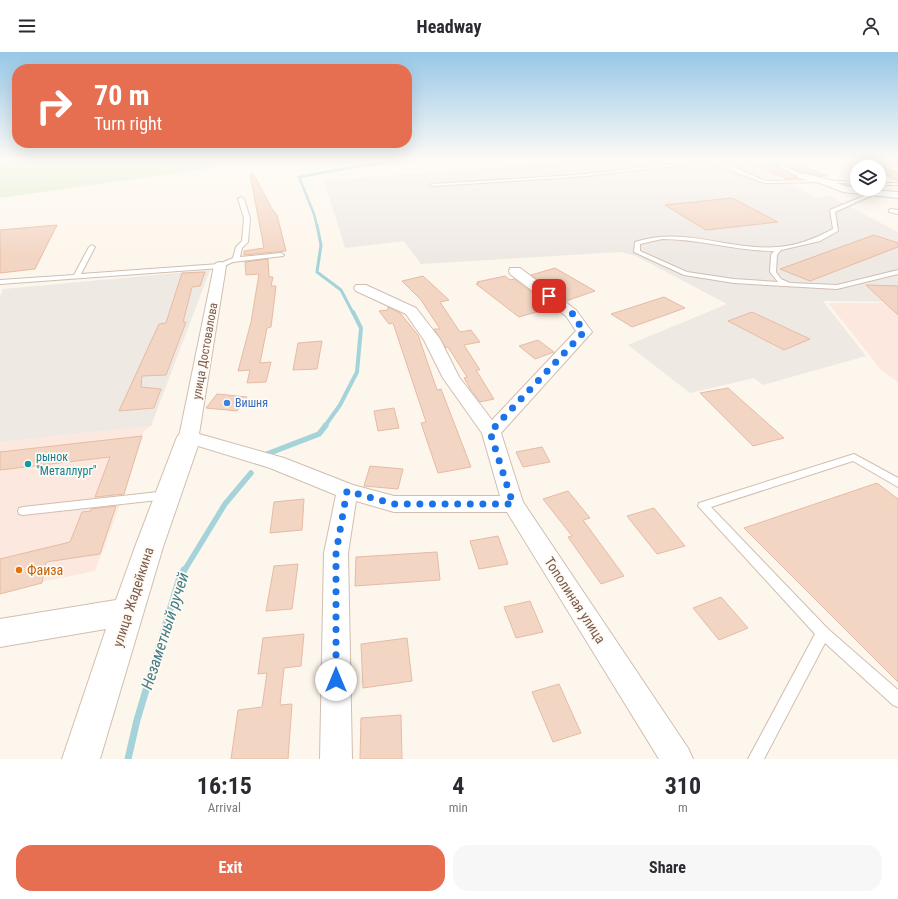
<!DOCTYPE html>
<html lang="en">
<head>
<meta charset="utf-8">
<style>
	body { margin:0; font-family:"Roboto Condensed",sans-serif; background:#f7f7f7; color:#2b2b33; height:100vh; display:flex; flex-direction:column; font-size:15px; white-space:nowrap }
	* { box-sizing:border-box; margin:0 }
	p { font-size:13px; color:#7c7c81 }
	.icon { flex:none; width:22px; height:22px; fill:none; stroke:currentColor; stroke-width:2; stroke-linecap:round; stroke-linejoin:round }
	.map { position:relative; height:707px; overflow:hidden }
	.details { display:flex; flex-direction:column; background:#fff; flex:1 }
	.details>* { flex:none }
	.guide { position:absolute; left:12px; top:12px; width:400px; height:84px; border-radius:16px; box-shadow:0 4px 16px #0002; background:#e76f51; color:#fff; overflow:hidden }
	.fabs { position:absolute; left:850px; top:108px; display:grid; gap:8px }
	.fabs a { display:grid; place-items:center; width:36px; height:36px; border-radius:50%; background:#fff; box-shadow:0 4px 16px #0002; font-size:20px }
	.pin { position:absolute; display:grid; place-items:center; width:34px; height:34px; color:#fff; margin:-17px; border-radius:8px; box-shadow:0 2px 6px #0006 }
	.me { position:absolute; width:44px; margin:-22px; rotate:0deg; stroke-linejoin:round; filter:drop-shadow(0 0 3px #0008) }
	.turn { display:flex; align-items:center; gap:14px; height:84px; padding:0 16px; font-size:18px }
	.turn .icon { width:52px; height:52px; stroke-width:2.5 }
	.turn b { display:block; font-size:28px; line-height:34px }
	.eta { display:flex; justify-content:space-evenly; align-items:center; height:68px; text-align:center }
	.eta b { font-size:24px; font-weight:700; line-height:28px }
	.cta { display:flex; gap:8px; margin-top:auto; padding:8px 16px }
	.cta a { flex:1; height:46px; border-radius:16px; background:#e76f51; color:#fff; font-size:16px; font-weight:700; line-height:46px; text-align:center }
	.cta a+a { background:#f7f7f7; color:#2b2b33 }
	header { display:flex; justify-content:space-between; align-items:center; height:52px; padding:0 16px; background:#fff; font-size:18px; font-weight:700 }
	.map>svg:first-child { display:block }
	.commercial { fill:#fde8e0 }
	.industrial { fill:#efe9e4 }
	.green { fill:#d8ecc9 }
	.lines { fill:none; stroke-linecap:round; stroke-linejoin:round }
	.stream-far4 { stroke:#a5d3da; stroke-width:2.5 }
	.stream-far3 { stroke:#a5d3da; stroke-width:3 }
	.stream-far2 { stroke:#a5d3da; stroke-width:4 }
	.stream-far1 { stroke:#a5d3da; stroke-width:5.5 }
	.stream { stroke:#a5d3da; stroke-width:7 }
	.building { fill:#f3d5c3; stroke:#e6bba3 }
	.service-casing { stroke:#d1beb0; stroke-width:2 }
	.minor-casing { stroke:#d1beb0; stroke-width:2 }
	.tertiary-casing { stroke:#d1beb0; stroke-width:2 }
	.service { fill:#fff; fill-rule:evenodd }
	.minor { fill:#fff; fill-rule:evenodd }
	.tertiary { fill:#fff; fill-rule:evenodd }
	.route { stroke:#1a73e8; stroke-width:7; stroke-dasharray:0 12.6 }
	.shop-dot { fill:#3f7fe0; stroke:#fffaf3; stroke-width:1.5 }
	.culture-dot { fill:#0f9aa8; stroke:#fffaf3; stroke-width:1.5 }
	.food-dot { fill:#e8710a; stroke:#fffaf3; stroke-width:1.5 }
	.labels { text-anchor:middle; dominant-baseline:central; stroke-width:3.5; stroke-linejoin:round; paint-order:stroke }
	.street-label { font-size:12px; fill:#7a5c4d; stroke:#fffaf3 }
	.shop-label { font-size:12px; fill:#366cbe; stroke:#fffaf3; text-anchor:start }
	.culture-label { font-size:12px; fill:#0d838f; stroke:#fffaf3; text-anchor:start }
	.near-food-label { font-size:14px; fill:#c56008; stroke:#fffaf3; text-anchor:start }
	.near-street-label { font-size:14px; fill:#7a5c4d; stroke:#fffaf3 }
	.near-water-label { font-size:16px; font-style:italic; fill:#437c86; stroke:#fffaf3 }
</style>
</head>
<body>
<header><svg class="icon" aria-label="menu" viewBox="0 0 24 24"><path d="M4 6h16M4 12h16M4 18h16"/></svg>Headway<svg class="icon" aria-label="person" viewBox="0 0 24 24"><circle cx="12" cy="8" r="4"/><path d="M4 21q1-7 8-7t8 7"/></svg></header>
<div class="map">
<svg width="898" height="707" viewBox="0 0 898 707">
	<rect width="100%" height="100%" fill="#fdf6ec"/>
	<!-- commercial -->
	<g class="commercial">
		<path d="M 828,251 L 898,251 L 898,330 L 882,319 Z"/>
		<path d="M 151,374 L 144,379 L 124,442 L 95,519 L 41,530 L 0,542 L 0,390 Z"/>
	</g>
	<!-- industrial -->
	<g class="industrial">
		<path d="M 591,107 L 738,107 L 816,145 L 829,144 L 898,180 L 898,250 L 823,249 L 866,304 L 763,333 L 754,326 L 690,341 L 628,293 L 727,252 L 636,204 L 621,200 L 421,212 L 404,189 L 345,196 L 324,129 Z"/>
		<path d="M 210,218 L 151,374 L 0,390 L 0,244 L 3,237 Z"/>
	</g>
	<!-- green -->
	<path class="green" d="M 0,107 L 276,107 L 0,146 Z"/>
	<g class="lines">
		<!-- stream-far4 -->
		<path class="stream-far4" d="M 317,174 L 314,162 L 299,125 L 365,113 L 444,107"/>
		<!-- stream-far3 -->
		<path class="stream-far3" d="M 317,173 L 321,193 L 317,220 L 341,238 L 353,261"/>
		<!-- stream-far2 -->
		<path class="stream-far2" d="M 325,374 L 340,353 L 357,320 L 361,276 L 353,260"/>
		<!-- stream-far1 -->
		<g class="stream-far1">
			<path d="M 267,402 L 319,382 L 326,373"/>
			<path d="M 184,519 L 225,452 L 251,421"/>
		</g>
		<!-- stream -->
		<path class="stream" d="M 128,707 L 137,668 L 180,525 L 184,518"/>
	</g>
	<!-- building -->
	<g class="building">
		<path d="M 743,107 L 779,107 L 777,115 L 797,126 L 787,127 L 781,124 L 777,124 Z"/>
		<path d="M 786,107 L 788,107 L 827,124 L 821,124 L 801,120 L 784,112 Z"/>
		<path d="M 855,107 L 886,107 L 898,113 L 898,115 L 884,110 L 880,113 L 898,121 L 898,129 L 879,119 L 879,115 L 871,115 Z"/>
		<path d="M 253,121 L 272,157 L 277,163 L 286,199 L 244,203 L 244,199 L 264,196 L 250,122 Z"/>
		<path d="M 732,146 L 778,170 L 706,178 L 665,153 Z"/>
		<path d="M 57,173 L 35,217 L 0,221 L 0,178 Z"/>
		<path d="M 874,183 L 898,191 L 898,195 L 810,229 L 780,217 Z"/>
		<path d="M 268,207 L 269,225 L 273,225 L 271,234 L 276,234 L 271,275 L 267,276 L 260,311 L 271,310 L 266,330 L 247,331 L 250,318 L 238,319 L 251,270 L 259,222 L 246,223 L 245,210 Z"/>
		<path d="M 555,216 L 595,239 L 566,249 L 531,223 Z"/>
		<path d="M 205,220 L 200,234 L 192,235 L 183,270 L 186,270 L 166,323 L 142,324 L 141,335 L 161,337 L 154,356 L 119,359 L 159,272 L 166,271 L 182,221 Z"/>
		<path d="M 423,224 L 449,248 L 440,250 L 460,280 L 471,278 L 480,290 L 464,293 L 480,318 L 476,318 L 494,347 L 480,350 L 471,338 L 464,326 L 467,325 L 448,295 L 446,296 L 434,277 L 440,277 L 421,248 L 402,229 Z"/>
		<path d="M 505,224 L 510,228 L 514,227 L 550,254 L 549,255 L 550,256 L 519,265 L 476,232 L 479,231 L 477,230 Z"/>
		<path d="M 866,233 L 898,234 L 898,263 Z"/>
		<path d="M 664,245 L 685,256 L 632,275 L 611,262 Z"/>
		<path d="M 388,255 L 400,261 L 418,283 L 437,338 L 441,337 L 471,415 L 438,421 L 421,371 L 426,370 L 393,271 L 389,272 L 379,259 L 388,258 Z"/>
		<path d="M 752,260 L 810,287 L 784,298 L 728,269 Z"/>
		<path d="M 538,288 L 554,300 L 535,307 L 519,294 Z"/>
		<path d="M 322,289 L 317,317 L 293,318 L 298,291 Z"/>
		<path d="M 728,336 L 784,386 L 753,394 L 700,341 Z"/>
		<path d="M 217,342 L 247,345 L 237,359 L 206,356 Z"/>
		<path d="M 394,356 L 399,376 L 378,379 L 374,359 Z"/>
		<path d="M 142,384 L 124,442 L 95,445 L 110,405 L 0,418 L 0,400 Z"/>
		<path d="M 542,395 L 550,410 L 523,415 L 516,400 Z"/>
		<path d="M 370,414 L 403,417 L 398,437 L 364,434 Z"/>
		<path d="M 877,431 L 898,447 L 898,630 L 744,476 Z"/>
		<path d="M 568,439 L 590,466 L 583,468 L 624,524 L 601,532 L 568,485 L 572,484 L 543,447 Z"/>
		<path d="M 304,447 L 302,478 L 270,481 L 274,450 Z"/>
		<path d="M 116,454 L 100,502 L 46,510 L 42,531 L 0,542 L 0,507 L 70,490 L 82,460 L 91,459 L 91,457 Z"/>
		<path d="M 654,456 L 685,494 L 657,502 L 627,464 Z"/>
		<path d="M 498,484 L 508,512 L 479,517 L 470,489 Z"/>
		<path d="M 437,500 L 440,528 L 355,534 L 356,505 Z"/>
		<path d="M 298,512 L 292,557 L 266,559 L 274,514 Z"/>
		<path d="M 721,545 L 748,576 L 719,588 L 693,556 Z"/>
		<path d="M 530,549 L 543,580 L 516,586 L 504,555 Z"/>
		<path d="M 304,582 L 301,614 L 284,616 L 280,653 L 292,652 L 288,707 L 231,707 L 238,658 L 262,655 L 267,621 L 258,622 L 263,586 Z"/>
		<path d="M 407,586 L 412,629 L 363,636 L 361,592 Z"/>
		<path d="M 559,632 L 581,681 L 553,690 L 532,640 Z"/>
		<path d="M 401,663 L 402,707 L 360,707 L 361,666 Z"/>
	</g>
	<g class="lines">
		<!-- service casing -->
		<g class="service-casing">
			<g id="service">
				<path d="M 781,107 L 785,107 L 782,113 L 804,123 L 804,125 L 800,125 L 778,114 Z"/>
				<path d="M 719,109 L 766,129 L 823,128 L 857,130 L 857,132 L 823,130 L 765,131 L 737,121 L 718,111 L 665,115 L 576,125 L 432,134 L 430,133 L 432,132 L 576,123 L 665,113 Z"/>
				<path d="M 883,111 L 898,117 L 898,120 L 881,113 Z"/>
				<rect x="879" y="131" width="19" height="2"/>
				<path d="M 873,140 L 875,141 L 875,142 L 835,160 L 838,179 L 820,189 L 781,198 L 777,203 L 776,220 L 781,227 L 790,231 L 837,233 L 898,218 L 898,222 L 837,237 L 734,231 L 684,223 L 634,200 L 635,190 C 686,174 728,199 778,195 C 797,194 816,186 833,177 L 830,158 ZM 662,187 C 700,187 736,199 774,199 L 771,203 L 770,220 L 778,230 L 734,227 L 687,220 L 640,199 L 640,192 Z"/>
				<path d="M 241,145 L 244,147 L 250,166 L 248,190 L 242,196 L 240,205 L 281,201 L 284,203 L 283,204 L 233,210 L 220,216 L 0,232 L 0,228 L 74,223 L 89,195 L 92,193 L 95,195 L 81,222 L 219,212 L 233,206 L 236,195 L 242,189 L 244,166 L 238,147 Z"/>
				<path d="M 891,157 L 898,158 L 898,162 L 889,160 L 889,158 Z"/>
				<path d="M 854,402 L 898,426 L 898,435 L 853,409 L 711,455 L 828,577 L 898,638 L 898,655 L 893,653 L 825,591 L 764,707 L 748,707 L 815,582 L 698,454 L 699,451 Z"/>
				<path d="M 167,439 L 171,440 L 172,443 L 171,446 L 167,447 L 23,463 L 19,462 L 18,459 L 19,456 L 23,455 Z"/>
			</g>
		</g>
		<!-- minor casing -->
		<g class="minor-casing">
			<g id="minor">
				<path d="M 802,121 L 826,127 L 845,134 L 857,136 L 857,137 L 898,140 L 898,146 L 843,140 L 820,131 L 799,126 L 797,124 L 799,122 Z"/>
				<path d="M 220,210 L 224,211 L 226,214 L 199,382 L 284,406 L 353,433 L 394,444 L 500,444 L 482,381 L 443,326 L 424,288 L 406,262 L 356,239 L 354,236 L 356,233 L 366,233 L 416,256 L 440,287 L 459,325 L 492,368 L 576,279 L 566,264 L 510,222 L 509,219 L 510,216 L 520,216 L 576,258 L 592,280 L 501,381 L 523,450 L 688,696 L 693,707 L 659,707 L 507,460 L 394,460 L 356,449 L 348,501 L 352,707 L 320,707 L 324,501 L 336,443 L 270,416 L 182,389 L 179,385 L 214,214 L 216,211 Z"/>
			</g>
		</g>
		<!-- tertiary casing -->
		<g class="tertiary-casing">
			<path id="tertiary" d="M 189,377 L 197,380 L 201,385 L 163,495 L 100,707 L 62,707 L 106,577 L 0,595 L 0,567 L 116,548 L 135,495 L 177,385 L 181,380 Z"/>
		</g>
		<!-- service -->
		<use href="#service" class="service"/>
		<!-- minor -->
		<use href="#minor" class="minor"/>
		<!-- tertiary -->
		<use href="#tertiary" class="tertiary"/>
	</g>
	<!-- sky -->
	<linearGradient id="sky" x2="0" y2="1"><stop stop-color="#97c7e8"/><stop offset="0.52" stop-color="#fefbf6"/><stop offset="1" stop-color="#fefbf6" stop-opacity="0"/></linearGradient>
	<rect width="898" height="206" fill="url(#sky)"/>
	<g class="lines">
		<!-- route -->
		<path class="route" d="M 336,628 L 336,501 L 347,439 L 394,452 L 513,452 L 490,380 L 584,280 L 572,261 L 549,244"/>
	</g>
	<!-- markers -->
	<circle class="shop-dot" cx="227" cy="351" r="4"/>
	<circle class="culture-dot" cx="28" cy="412" r="4"/>
	<circle class="food-dot" cx="19" cy="518" r="4"/>
	<g class="labels">
		<!-- street labels -->
		<g class="street-label">
			<text transform="translate(205 299) rotate(-80)">улица Достовалова</text>
		</g>
		<!-- shop labels -->
		<g class="shop-label">
			<text x="235" y="351">Вишня</text>
		</g>
		<!-- culture labels -->
		<g class="culture-label">
			<text x="36" y="405">рынок<tspan x="36" dy="14">"Металлург"</tspan></text>
		</g>
		<!-- near-food labels -->
		<g class="near-food-label">
			<text x="27" y="518">Фаиза</text>
		</g>
		<!-- near-street labels -->
		<g class="near-street-label">
			<text transform="translate(133 545) rotate(-72)">улица Жадейкина</text>
			<text transform="translate(575 548) rotate(57)">Тополиная улица</text>
		</g>
		<!-- near-water labels -->
		<g class="near-water-label">
			<text transform="translate(165 579) rotate(-72)">Незаметный ручей</text>
		</g>
	</g>
</svg>
<div class="fabs">
<a><svg class="icon" aria-label="layers" viewBox="0 0 24 24"><path d="M12 4l9 5-9 5-9-5zM3 14l9 5 9-5"/></svg></a>
</div>
<div class="pin" style="left:549px;top:244px;background:#d93025"><svg class="icon" aria-label="arrive" viewBox="0 0 24 24"><path d="M6 21V4h12l-3 4 3 4H6"/></svg></div>
<svg class="me" style="left:336px;top:628px" viewBox="-20 -20 40 40"><circle r="19" fill="#fff"/><path d="M0-13L10 11 0 6-10 11z" fill="#1a73e8"/></svg>
<div class="guide">
<div class="turn"><svg class="icon" aria-label="right" viewBox="0 0 24 24"><path d="M7 20v-9h11M14 6l5 5-5 5"/></svg><div><b>70 m</b>Turn right</div></div>
</div>
</div>
<section class="details">
<div class="eta">
<div><b>16:15</b><p>Arrival</p></div>
<div><b>4</b><p>min</p></div>
<div><b>310</b><p>m</p></div>
</div>
<div class="cta"><a>Exit</a><a>Share</a></div>
</section>
</body>
</html>
